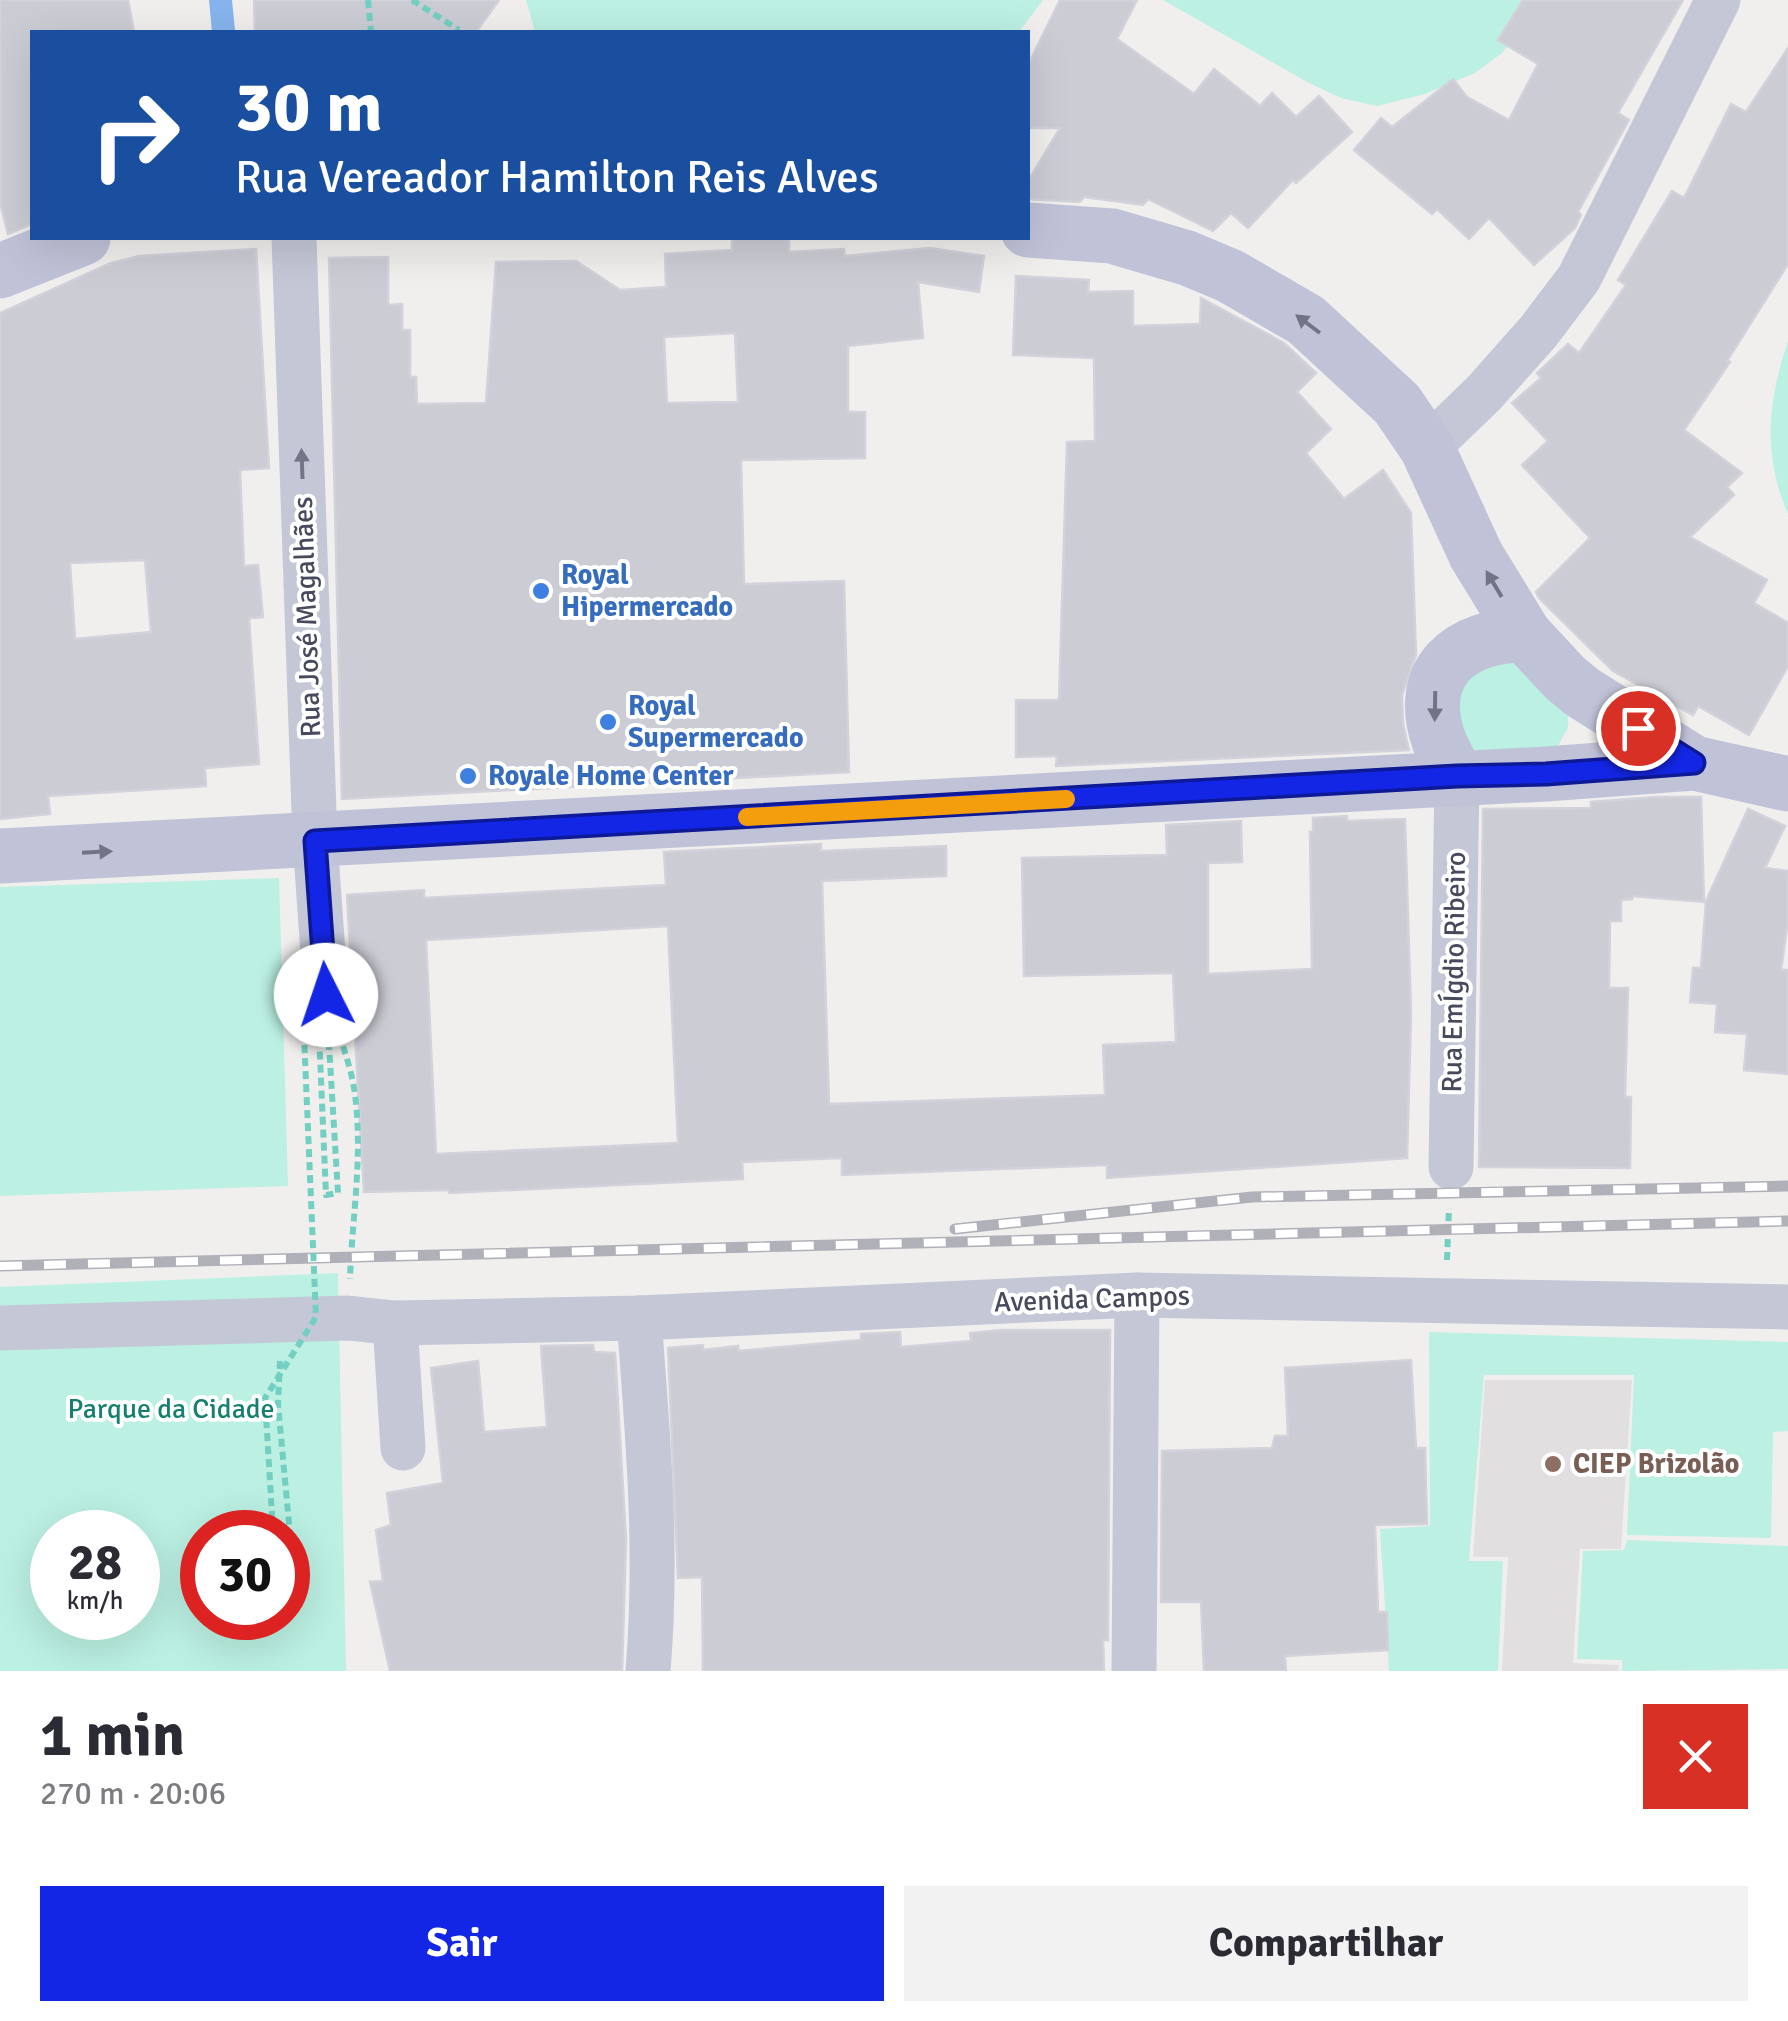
<!DOCTYPE html>
<html lang="pt">
<head>
<meta charset="utf-8">
<style>
	body { margin:0; font-family:Signika,sans-serif; background:#f2f2f3; color:#2b2b33; height:100vh; display:flex; flex-direction:column; font-size:38px; white-space:nowrap }
	* { box-sizing:border-box; margin:0 }
	p { font-size:32px; color:#7c7c81 }
	.icon { flex:none; width:55px; height:55px; fill:none; stroke:currentColor; stroke-width:2; stroke-linecap:round; stroke-linejoin:round }
	.map { position:relative; height:1671px; overflow:hidden }
	.panel { display:flex; flex-direction:column; background:#fff; flex:1 }
	.panel>* { flex:none }
	.top-card { position:absolute; left:30px; top:30px; width:1000px; height:210px; border-radius:0px; box-shadow:0 10px 40px #0002; background:#1a4fa0; color:#fff; overflow:hidden }
	.speed { position:absolute; left:30px; top:1510px; display:flex; gap:20px; font-size:50px; font-weight:700; text-align:center }
	.speed>* { display:grid; place-content:center; width:130px; height:130px; border-radius:50%; background:#fff; box-shadow:0 10px 40px #0002; line-height:1 }
	.speed small { font-size:25px; font-weight:400 }
	.speed .limit { border:15px solid #d22; background:#fff; color:#111 }
	.pin { position:absolute; display:grid; place-items:center; width:85px; height:85px; color:#fff; margin:-42px; border:5px solid #fff; border-radius:50%; box-shadow:0 2px 10px #0007 }
	.me { position:absolute; width:110px; margin:-55px; rotate:356deg; stroke-linejoin:round; filter:drop-shadow(0 0 8px #0008) }
	.turn { display:flex; align-items:center; gap:35px; height:210px; padding:0 40px; font-size:45px }
	.turn .icon { width:130px; height:130px; stroke-width:2.5 }
	.turn b { display:block; font-size:70px; line-height:85px }
	.round { display:grid; place-items:center; flex:none; width:105px; height:105px; border-radius:0px; background:#f2f2f3 }
	.headline { display:flex; align-items:center; justify-content:space-between; height:170px; padding:0 40px }
	h1 { font-size:60px; font-weight:700; line-height:75px }
	.cta { display:flex; gap:20px; margin-top:auto; padding:20px 40px }
	.cta a { flex:1; height:115px; border-radius:0px; background:#1426e5; color:#fff; font-size:40px; font-weight:700; line-height:115px; text-align:center }
	.cta a+a { background:#f2f2f3; color:#2b2b33 }
	.map>svg:first-child { display:block }
	.education { fill:#e2dfe0 }
	.green { fill:#bbf0e2; fill-rule:evenodd }
	.water { fill:#87b4ee }
	.building { fill:#cbccd4; stroke:#d3d2da; stroke-width:2.5; fill-rule:evenodd }
	.lines { fill:none; stroke-linecap:round; stroke-linejoin:round }
	.path { stroke:#72cfc2; stroke-width:6; stroke-dasharray:8 5; stroke-linecap:butt }
	.street { stroke:#c4c8d6; stroke-width:45 }
	.secondary { stroke:#c0c3d8; stroke-width:55 }
	.rail-casing { stroke:#b0b0b9; stroke-width:11 }
	.rail { stroke:#fff; stroke-width:8; stroke-dasharray:22; stroke-linecap:butt }
	.path-bridge { stroke:#72cfc2; stroke-width:6; stroke-dasharray:8 5; stroke-linecap:butt }
	.oneway { fill:#717487 }
	.oneway2 { fill:#727687 }
	.route-casing { stroke:#0d1995; stroke-width:25 }
	.route { stroke:#1426e5; stroke-width:18 }
	.slow { stroke:#f59e0b; stroke-width:18 }
	.shop-dot { fill:#3f7fe0; stroke:#fff; stroke-width:4 }
	.education-dot { fill:#8d6e63; stroke:#fff; stroke-width:4 }
	.labels { text-anchor:middle; dominant-baseline:central; stroke-width:8; stroke-linejoin:round; paint-order:stroke }
	.shop-label { font-size:28px; font-weight:bold; fill:#366cbe; stroke:#fff; text-anchor:start }
	.street-label { font-size:28px; fill:#464a5c; stroke:#fff }
	.park-label { font-size:28px; fill:#158070; stroke:#fff }
	.education-label { font-size:28px; font-weight:bold; fill:#785e54; stroke:#fff; text-anchor:start }
</style>
</head>
<body>
<div class="map">
<svg width="1788" height="1671" viewBox="0 0 1788 1671">
	<rect width="100%" height="100%" fill="#f1efee"/>
	<!-- education -->
	<path class="education" d="M 1485,1380 L 1632,1380 L 1621,1549 L 1580,1549 L 1573,1663 L 1619,1665 L 1618,1671 L 1502,1671 L 1508,1557 L 1473,1557 Z"/>
	<!-- green -->
	<g class="green">
		<path d="M 526,0 L 1043,0 L 1019,32 L 535,32 Z"/>
		<path d="M 1163,0 L 1544,0 L 1502,53 L 1475,73 L 1425,94 L 1377,106 L 1341,98 L 1309,83 Z"/>
		<path d="M 1788,341 L 1788,514 C 1762,454 1768,401 1788,341 Z"/>
		<path d="M 1502,645 L 1568,711 L 1568,728 L 1552,756 L 1470,758 L 1450,678 Z"/>
		<path d="M 279,878 L 288,1186 L 0,1196 L 0,887 Z"/>
		<path d="M 338,1273 L 346,1671 L 0,1671 L 0,1287 ZM 52,1532 L 138,1532 L 138,1618 L 52,1618 ZM 202,1532 L 288,1532 L 288,1618 L 202,1618 Z"/>
		<path d="M 1429,1332 L 1788,1342 L 1788,1431 L 1773,1432 L 1771,1538 L 1627,1535 L 1634,1375 L 1484,1375 L 1469,1561 L 1503,1561 L 1498,1671 L 1389,1671 L 1380,1529 L 1430,1526 Z"/>
		<path d="M 1627,1540 L 1788,1546 L 1788,1669 L 1622,1671 L 1622,1660 L 1577,1659 L 1583,1551 L 1624,1550 Z"/>
	</g>
	<!-- water -->
	<path class="water" d="M 209,0 L 232,0 L 235,30 L 212,32 Z"/>
	<!-- building -->
	<g class="building">
		<path d="M 0,0 L 128,0 L 134,32 L 32,32 L 32,224 L 8,234 L 0,202 Z"/>
		<path d="M 254,0 L 499,0 L 476,32 L 255,32 Z"/>
		<path d="M 1060,0 L 1137,0 L 1117,39 L 1194,94 L 1214,69 L 1260,106 L 1272,93 L 1296,117 L 1319,96 L 1352,132 L 1296,183 L 1293,180 L 1248,228 L 1231,213 L 1213,231 L 1148,199 L 1143,205 L 1084,197 L 1080,202 L 1028,199 L 1028,181 L 1060,128 L 1028,128 L 1028,65 Z"/>
		<path d="M 1523,0 L 1683,0 L 1618,113 L 1629,120 L 1578,212 L 1581,215 L 1575,228 L 1534,265 L 1489,218 L 1469,239 L 1437,209 L 1432,214 L 1354,150 L 1381,118 L 1392,127 L 1453,79 L 1467,97 L 1509,120 L 1538,64 L 1498,40 Z"/>
		<path d="M 1788,48 L 1788,264 L 1727,361 L 1730,362 L 1684,430 L 1742,473 L 1727,487 L 1734,495 L 1690,537 L 1767,580 L 1754,603 L 1788,623 L 1788,666 L 1749,735 L 1698,706 L 1693,715 L 1613,671 L 1539,598 L 1536,592 L 1590,538 L 1522,465 L 1548,441 L 1512,403 L 1541,378 L 1537,373 L 1568,344 L 1579,353 L 1626,285 L 1618,280 L 1672,191 L 1684,198 L 1731,104 L 1746,112 Z"/>
		<path d="M 732,238 L 789,238 L 789,252 L 844,249 L 845,256 L 930,248 L 984,256 L 979,292 L 918,282 L 923,338 L 848,346 L 848,412 L 865,412 L 865,458 L 741,460 L 744,584 L 844,581 L 849,772 L 342,799 L 329,258 L 388,257 L 388,305 L 402,304 L 402,330 L 410,330 L 410,377 L 416,377 L 417,404 L 486,403 L 496,262 L 576,261 L 620,290 L 666,287 L 665,254 L 732,250 ZM 735,333 L 738,402 L 667,403 L 664,337 Z"/>
		<path d="M 256,249 L 269,468 L 240,470 L 244,566 L 258,565 L 263,617 L 249,618 L 259,764 L 205,768 L 206,786 L 48,796 L 50,814 L 0,819 L 0,313 L 111,263 L 139,256 ZM 145,560 L 151,632 L 75,639 L 70,563 Z"/>
		<path d="M 1016,276 L 1089,280 L 1088,292 L 1133,291 L 1133,326 L 1200,324 L 1201,298 L 1284,343 L 1316,373 L 1297,392 L 1331,429 L 1306,453 L 1344,499 L 1383,470 L 1411,513 L 1416,655 L 1402,695 L 1403,724 L 1409,750 L 1056,766 L 1057,756 L 1016,757 L 1016,700 L 1059,700 L 1067,442 L 1095,441 L 1094,358 L 1013,355 Z"/>
		<path d="M 1656,797 L 1701,797 L 1704,902 L 1632,896 L 1632,899 L 1621,900 L 1621,921 L 1610,921 L 1609,988 L 1628,988 L 1625,1097 L 1631,1097 L 1630,1168 L 1479,1167 L 1483,809 L 1591,808 L 1591,802 Z"/>
		<path d="M 1748,809 L 1785,826 L 1765,868 L 1788,871 L 1788,919 L 1781,970 L 1788,970 L 1788,1074 L 1744,1070 L 1747,1034 L 1715,1032 L 1717,1004 L 1690,1002 L 1693,968 L 1701,968 L 1706,901 Z"/>
		<path d="M 1347,816 L 1347,821 L 1405,819 L 1411,1014 L 1407,1158 L 1107,1178 L 1107,1165 L 842,1175 L 842,1158 L 742,1162 L 743,1179 L 449,1193 L 449,1190 L 364,1192 L 347,895 L 424,890 L 424,898 L 666,885 L 664,852 L 821,844 L 821,851 L 946,846 L 946,876 L 822,881 L 829,1104 L 1105,1095 L 1103,1045 L 1176,1042 L 1173,973 L 1024,976 L 1022,858 L 1167,855 L 1166,825 L 1241,821 L 1242,862 L 1208,863 L 1208,974 L 1312,969 L 1310,832 L 1313,832 L 1313,818 ZM 668,926 L 678,1143 L 436,1154 L 426,940 Z"/>
		<path d="M 1002,1330 L 1110,1330 L 1108,1640 L 1103,1640 L 1104,1671 L 703,1671 L 702,1577 L 678,1578 L 668,1348 L 703,1345 L 703,1350 L 738,1346 L 738,1351 L 861,1340 L 861,1334 L 900,1332 L 901,1347 L 971,1341 L 970,1333 Z"/>
		<path d="M 593,1345 L 594,1352 L 615,1353 L 626,1539 L 622,1671 L 390,1671 L 370,1582 L 383,1581 L 376,1530 L 391,1525 L 387,1493 L 443,1483 L 431,1368 L 478,1361 L 484,1432 L 547,1427 L 541,1346 Z"/>
		<path d="M 1411,1360 L 1416,1448 L 1425,1448 L 1427,1524 L 1375,1525 L 1378,1612 L 1387,1612 L 1388,1650 L 1285,1656 L 1286,1671 L 1204,1671 L 1201,1602 L 1161,1602 L 1162,1451 L 1272,1448 L 1275,1436 L 1288,1436 L 1285,1368 Z"/>
	</g>
	<g class="lines">
		<!-- path -->
		<g class="path">
			<path d="M 368,0 L 371,32"/>
			<path d="M 412,0 L 459,30"/>
			<path d="M 339,1034 C 345,1052 351,1070 354,1088 C 364,1152 352,1216 350,1279"/>
			<path d="M 1447,1260 L 1449,1208"/>
			<path d="M 280,1361 L 278,1404 L 291,1545 L 288,1546"/>
		</g>
		<!-- street -->
		<g class="street">
			<path d="M 294,238 L 315,841 L 326,995"/>
			<path d="M 1427,448 L 1484,393 L 1539,331 L 1579,278 L 1718,0"/>
			<path d="M 1451,1167 L 1457,777"/>
			<path d="M 639,1318 C 648,1436 658,1552 648,1671"/>
			<path d="M 395,1323 L 403,1448"/>
			<path d="M 0,1328 L 348,1318 L 395,1323 L 639,1318 L 1137,1295 L 1788,1307"/>
			<path d="M 1134,1671 L 1137,1295"/>
		</g>
		<!-- secondary -->
		<g class="secondary">
			<path d="M 1028,230 L 1112,236 L 1187,258 L 1230,276 L 1306,320 L 1397,404 L 1427,448 L 1476,555 L 1525,635 L 1565,678 L 1582,692 L 1694,763 L 1788,784"/>
			<path d="M 0,271 L 83,238"/>
			<path d="M 1457,777 C 1451,765 1444,753 1439,741 C 1415,672 1460,635 1525,635"/>
			<path d="M 0,856 L 1546,774 L 1694,763"/>
		</g>
		<!-- rail casing -->
		<g class="rail-casing">
			<g id="rail">
				<path d="M 955,1229 L 1252,1197 L 1788,1186"/>
				<path d="M 0,1266 L 1788,1221"/>
			</g>
		</g>
		<!-- rail -->
		<use href="#rail" class="rail"/>
		<!-- path-bridge -->
		<path class="path-bridge" d="M 273,1532 L 265,1398 L 316,1317 L 304,1035 L 319,1033 L 326,1195 L 338,1193 L 326,995"/>
	</g>
	<!-- one-way arrows -->
	<defs><path id="oneway-solid" d="M-6-.8H1V-3.2L6.5 0L1 3.2V.8H-6Z" transform="scale(2.5)"/></defs>
	<g class="oneway">
		<use href="#oneway-solid" transform="translate(1308 324) rotate(-143)"/>
		<use href="#oneway-solid" transform="translate(1494 584) rotate(-121)"/>
		<use href="#oneway-solid" transform="translate(1435 706) rotate(91)"/>
		<use href="#oneway-solid" transform="translate(97 852) rotate(-3)"/>
	</g>
	<use class="oneway2" href="#oneway-solid" transform="translate(302 464) rotate(-92)"/>
	<g class="lines">
		<!-- route casing -->
		<g class="route-casing">
			<path id="route" d="M 326,995 L 315,841 L 1457,776 L 1546,774 L 1694,763 L 1638,728"/>
		</g>
		<!-- route -->
		<use href="#route" class="route"/>
		<!-- slow -->
		<path class="slow" d="M 747,817 L 1066,799"/>
	</g>
	<!-- markers -->
	<g class="shop-dot">
		<circle cx="541" cy="591" r="10"/>
		<circle cx="608" cy="722" r="10"/>
		<circle cx="468" cy="776" r="10"/>
	</g>
	<circle class="education-dot" cx="1553" cy="1464" r="10"/>
	<g class="labels">
		<!-- shop labels -->
		<g class="shop-label">
			<text x="561" y="575">Royal<tspan x="561" dy="32">Hipermercado</tspan></text>
			<text x="628" y="706">Royal<tspan x="628" dy="32">Supermercado</tspan></text>
			<text x="488" y="776">Royale Home Center</text>
		</g>
		<!-- street labels -->
		<g class="street-label">
			<text transform="translate(307 617) rotate(-92)">Rua José Magalhães</text>
			<text transform="translate(1454 972) rotate(-89)">Rua EmÍgdio Ribeiro</text>
			<text transform="translate(1092 1299) rotate(-2)">Avenida Campos</text>
		</g>
		<!-- park labels -->
		<g class="park-label">
			<text x="171" y="1409">Parque da Cidade</text>
		</g>
		<!-- education labels -->
		<g class="education-label">
			<text x="1573" y="1464">CIEP Brizolão</text>
		</g>
	</g>
</svg>
<div class="speed"><div>28<small>km/h</small></div><div class="limit">30</div></div>
<div class="pin" style="left:1638px;top:728px;background:#d93025"><svg class="icon" aria-label="arrive" viewBox="0 0 24 24"><path d="M6 21V4h12l-3 4 3 4H6"/></svg></div>
<svg class="me" style="left:326px;top:995px" viewBox="-20 -20 40 40"><circle r="19" fill="#fff"/><path d="M0-13L10 11 0 6-10 11z" fill="#1426e5"/></svg>
<div class="top-card">
<div class="turn"><svg class="icon" aria-label="right" viewBox="0 0 24 24"><path d="M7 20v-9h11M14 6l5 5-5 5"/></svg><div><b>30 m</b>Rua Vereador Hamilton Reis Alves</div></div>
</div>
</div>
<section class="panel">
<div class="headline"><div><h1>1 min</h1><p>270 m · 20:06</p></div><a class="round" style="background:#d93025;color:#fff"><svg class="icon" aria-label="close" viewBox="0 0 24 24"><path d="M6 6l12 12M18 6L6 18"/></svg></a></div>
<div class="cta"><a>Sair</a><a>Compartilhar</a></div>
</section>
</body>
</html>
